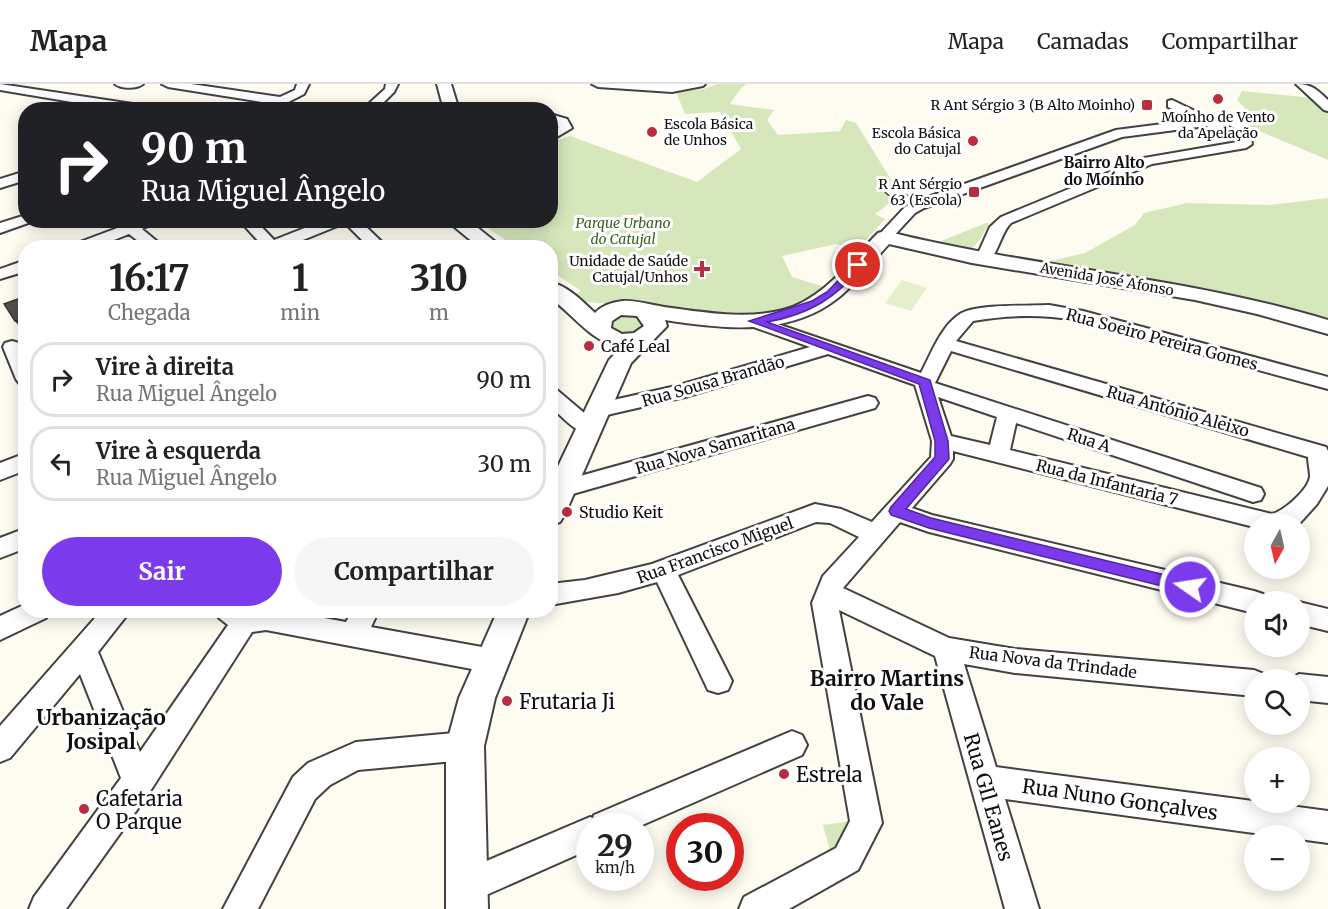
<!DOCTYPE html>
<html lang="pt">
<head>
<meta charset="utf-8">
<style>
	body { margin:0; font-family:Merriweather,serif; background:#f6f6f6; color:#222; height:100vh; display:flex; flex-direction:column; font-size:22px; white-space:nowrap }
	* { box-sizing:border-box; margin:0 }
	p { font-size:20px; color:#767676 }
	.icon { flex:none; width:33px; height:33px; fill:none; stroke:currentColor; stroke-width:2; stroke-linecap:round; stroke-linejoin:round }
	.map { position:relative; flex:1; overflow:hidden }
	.panel { position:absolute; left:18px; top:156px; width:540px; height:378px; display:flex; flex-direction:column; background:#fff; border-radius:24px; box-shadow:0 3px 15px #0003 }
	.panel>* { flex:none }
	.banner { position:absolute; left:18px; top:18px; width:540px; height:126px; border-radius:24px; box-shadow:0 3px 15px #0003; background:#202124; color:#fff; overflow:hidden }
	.needle { width:39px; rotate:188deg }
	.controls { position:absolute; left:1244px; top:429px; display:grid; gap:12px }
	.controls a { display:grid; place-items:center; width:66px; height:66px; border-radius:50%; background:#fff; box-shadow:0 3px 15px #0003; font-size:30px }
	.speed { position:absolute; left:576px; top:729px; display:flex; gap:12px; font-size:30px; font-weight:700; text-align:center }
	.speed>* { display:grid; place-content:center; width:78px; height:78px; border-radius:50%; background:#fff; box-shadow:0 3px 15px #0003; line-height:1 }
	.speed small { font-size:15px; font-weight:400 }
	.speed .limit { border:9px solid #d22; background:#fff; color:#111 }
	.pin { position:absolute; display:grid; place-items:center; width:51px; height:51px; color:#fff; margin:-26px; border:3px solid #fff; border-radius:50%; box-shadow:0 2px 6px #0007 }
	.me { position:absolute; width:66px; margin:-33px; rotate:283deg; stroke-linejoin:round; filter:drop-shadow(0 0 4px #0008) }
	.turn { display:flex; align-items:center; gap:21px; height:126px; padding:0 24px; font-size:27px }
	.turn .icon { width:78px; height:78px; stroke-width:2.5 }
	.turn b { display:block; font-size:42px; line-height:51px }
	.eta { display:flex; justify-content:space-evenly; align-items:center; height:102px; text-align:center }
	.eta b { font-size:36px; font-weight:700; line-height:42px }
	.action { display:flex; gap:12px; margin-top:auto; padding:12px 24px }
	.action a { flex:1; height:69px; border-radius:36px; background:#7c3aed; color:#fff; font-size:24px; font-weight:700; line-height:69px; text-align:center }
	.action a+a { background:#f6f6f6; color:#222 }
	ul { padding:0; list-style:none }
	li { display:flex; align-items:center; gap:18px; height:75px; margin:0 12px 9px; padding:0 12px; border:3px solid #e0e0e0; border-radius:24px }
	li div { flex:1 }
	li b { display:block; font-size:22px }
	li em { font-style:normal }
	header { display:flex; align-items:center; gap:36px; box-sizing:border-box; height:84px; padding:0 30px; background:#fff; border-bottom:2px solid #e0e0e0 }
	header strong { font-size:28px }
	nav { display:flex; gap:33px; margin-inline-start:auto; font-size:21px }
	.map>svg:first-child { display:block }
	.green { fill:#d6e7bc }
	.pitch { fill:#e6efce }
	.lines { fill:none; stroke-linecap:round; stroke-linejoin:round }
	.pedestrian-casing { stroke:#424242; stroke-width:3 }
	.minor-casing { stroke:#424242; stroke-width:4 }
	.tertiary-casing { stroke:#424242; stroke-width:4 }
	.pedestrian { fill:#fff; fill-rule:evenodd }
	.minor { fill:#fff; fill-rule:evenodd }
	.tertiary { fill:#fff; fill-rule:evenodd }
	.shaded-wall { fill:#3d3735 }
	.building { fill:#574f4c; stroke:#3d3735; stroke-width:1.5 }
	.route { fill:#7c3aed; stroke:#51269a; stroke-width:1.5 }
	.poi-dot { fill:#b82e40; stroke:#fff; stroke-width:2 }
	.labels { text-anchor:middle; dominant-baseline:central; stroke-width:6; stroke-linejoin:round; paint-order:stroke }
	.far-poi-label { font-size:14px; fill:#0f0f0f; stroke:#fff; text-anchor:end }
	.far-park-label { font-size:14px; font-style:italic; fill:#356422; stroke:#fff }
	.far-street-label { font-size:14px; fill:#0f0f0f; stroke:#fff }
	.far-neighbourhood-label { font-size:15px; font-weight:bold; fill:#0f0f0f; stroke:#fff }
	.street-label { font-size:16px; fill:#0f0f0f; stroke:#fff }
	.poi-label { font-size:16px; fill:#0f0f0f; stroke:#fff; text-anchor:start }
	.near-poi-label { font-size:20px; fill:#0f0f0f; stroke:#fff; text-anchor:start }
	.near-street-label { font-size:20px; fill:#0f0f0f; stroke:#fff }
	.near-neighbourhood-label { font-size:21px; font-weight:bold; fill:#0f0f0f; stroke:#fff }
</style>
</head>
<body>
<header>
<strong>Mapa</strong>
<nav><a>Mapa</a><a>Camadas</a><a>Compartilhar</a></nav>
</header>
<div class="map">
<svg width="1328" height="825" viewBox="0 0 1328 825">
	<rect width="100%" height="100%" fill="#fefbf1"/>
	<!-- green -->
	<g class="green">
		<path d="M 717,0 L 747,0 L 741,4 L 730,20 L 774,26 L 767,36 L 778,51 L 840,47 L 846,36 L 856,39 L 898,107 L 895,115 L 875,130 L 885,135 L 858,165 L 836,160 L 782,172 L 792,193 L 825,203 C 783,239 712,232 661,224 C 651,223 640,218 630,218 C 606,217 595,224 572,212 L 581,207 L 551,187 L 550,164 L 516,163 L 477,137 L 550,136 L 551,58 L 570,52 L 697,98 L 741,65 L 720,28 L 685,30 L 676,8 L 704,5 Z"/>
		<path d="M 1242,7 L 1314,14 L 1328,29 L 1328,76 L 1245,41 L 1243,31 L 1245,24 L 1237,16 Z"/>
		<path d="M 1328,114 L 1328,239 L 1043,179 L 1085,169 L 1135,141 L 1144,129 L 1187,119 L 1270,121 Z"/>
		<path d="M 986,139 L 989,139 C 971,174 970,167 934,160 Z"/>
		<path d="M 619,231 L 638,232 L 645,237 L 642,249 L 618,253 L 607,240 Z"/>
		<path d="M 851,737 L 847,753 L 831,770 L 823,741 Z"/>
	</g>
	<!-- pitch -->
	<path class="pitch" d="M 902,196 L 927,204 L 911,227 L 885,219 Z"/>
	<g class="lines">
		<!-- pedestrian casing -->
		<g class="pedestrian-casing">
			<path id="pedestrian" d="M 892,105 L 923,119 L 925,121 L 919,125 L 915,123 L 888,110 L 886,108 Z"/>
		</g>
		<!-- minor casing -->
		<g class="minor-casing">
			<g id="minor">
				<path d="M 0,0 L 146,22 L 152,26 L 120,26 L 0,6 Z"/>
				<path d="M 115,0 L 143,0 C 137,5 121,5 115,0 Z"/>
				<path d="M 162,0 L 191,0 L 280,13 L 295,6 L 297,0 L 309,0 L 304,10 L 273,26 L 262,26 L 263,21 L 268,19 L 168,3 Z"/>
				<path d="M 386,0 L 398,0 L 394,8 L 376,26 L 362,26 L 385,5 Z"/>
				<path d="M 592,0 L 705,0 L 703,2 L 672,8 L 598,3 Z"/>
				<path d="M 1296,0 C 1312,0 1317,6 1328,16 L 1328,27 L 1324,26 Z"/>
				<path d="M 1172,16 L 1251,54 L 1252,60 L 1246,64 L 1152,80 L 1011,139 C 1000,149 998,175 984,179 L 976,174 L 990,143 L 1001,133 L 1144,74 L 1237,58 L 1206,42 L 1122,53 L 924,124 L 915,129 L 890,156 L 885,158 L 877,153 L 905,123 L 914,118 L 1116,46 L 1194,36 L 1168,23 L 1168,17 Z"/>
				<path d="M 550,30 L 567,35 L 572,44 L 550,57 L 550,48 L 559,43 L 550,38 Z"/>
				<path d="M 26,87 L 26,96 L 0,104 L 0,95 Z"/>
				<path d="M 26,131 L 26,136 L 32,136 L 31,138 L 0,149 L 0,139 Z"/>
				<path d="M 131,136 L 159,136 L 142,145 L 165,164 L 147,164 L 129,150 L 94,164 L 70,164 L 72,161 L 120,143 L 115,136 Z"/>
				<path d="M 239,136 L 255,136 L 274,156 L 325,136 L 359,136 L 388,164 L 370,164 L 345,139 L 283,164 L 260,164 L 262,161 Z"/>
				<path d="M 26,176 L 26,187 L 0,195 L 0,185 Z"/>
				<path d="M 1049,221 L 1083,227 L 1328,293 L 1328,305 L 1075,236 C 1041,230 1007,231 973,237 L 956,257 L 1326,363 L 1328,367 L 1328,402 L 1317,420 L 1299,440 L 1254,440 L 1254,443 L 953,367 L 953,375 L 950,380 L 912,424 L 932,431 L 1254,507 L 1263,510 L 1266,518 L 1254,518 L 1254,529 L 929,448 L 900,438 L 843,504 L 949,554 L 1015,565 L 1254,586 L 1264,590 L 1266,596 L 1254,596 L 1254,612 L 1015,589 L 964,580 L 996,683 L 1328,727 L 1328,759 L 1299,755 L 1299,752 L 1275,752 L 1005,715 L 1039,825 L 1005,825 L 935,572 L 839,526 L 882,739 L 858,786 L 789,825 L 739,825 L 744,813 L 836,764 L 850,737 L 812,519 L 823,492 L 859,453 L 830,439 L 816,438 L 678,491 L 732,597 L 728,606 L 718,609 L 708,606 L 657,498 L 618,509 L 550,521 L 550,500 L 585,496 L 652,480 L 815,420 L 841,425 L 872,438 L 931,373 L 932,357 L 915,301 L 828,270 L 685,313 L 598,333 L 591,331 L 588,326 L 591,321 L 676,302 L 810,263 L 748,241 L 745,237 L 748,233 L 754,232 L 921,289 C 931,270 941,242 960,230 C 976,220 1029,222 1049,221 ZM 951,267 L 1308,373 C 1308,379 1310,386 1310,393 C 1308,406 1284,427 1272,430 L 1010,366 L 1016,339 L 1253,418 L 1261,416 L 1264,410 L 1261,404 L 935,299 ZM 938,313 L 997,333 L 990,361 L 951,352 Z"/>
				<path d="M 12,257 L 19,259 L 26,272 L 26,301 L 19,299 L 16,295 L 3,263 L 5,259 Z"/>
				<path d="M 550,305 L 557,306 L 596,339 L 599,344 L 596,349 C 579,354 563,333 550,322 Z"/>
				<path d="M 868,312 L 875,314 L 878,319 L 875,324 L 562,413 L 554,411 L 551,405 L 554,399 L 562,397 Z"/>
				<path d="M 26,369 L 26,386 L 0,396 L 0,379 Z"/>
				<path d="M 26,444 L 26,464 L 0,474 L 0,454 Z"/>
				<path d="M 1299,518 L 1328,525 L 1328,547 L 1299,540 Z"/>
				<path d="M 26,520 L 26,526 L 50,526 L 46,534 L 0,556 L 0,532 Z"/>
				<path d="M 102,526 L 131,526 L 98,568 L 140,668 L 228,541 L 219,534 L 215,526 L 281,526 L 346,538 L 353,526 L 379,526 L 371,543 L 493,565 L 503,569 L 506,577 L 503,585 L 493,589 L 266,546 L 252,548 L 149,709 L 66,825 L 29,825 L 34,813 L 121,694 L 80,590 L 10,674 L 0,678 L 0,642 Z"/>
				<path d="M 1299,590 L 1328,593 L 1328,619 L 1299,616 L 1299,596 L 1289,596 Z"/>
				<path d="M 792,647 L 802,651 L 807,661 L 802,671 L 640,742 L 590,742 L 590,765 L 468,819 L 456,814 L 451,802 L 456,790 L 590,733 L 593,734 L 594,731 Z"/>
				<path d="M 465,648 L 475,652 L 480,662 L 475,672 L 465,676 L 358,686 L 330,701 L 315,715 L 258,825 L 223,825 L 293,693 L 308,679 L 356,658 Z"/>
			</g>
		</g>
		<!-- tertiary casing -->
		<g class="tertiary-casing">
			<g id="tertiary">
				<path d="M 437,0 L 451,0 L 459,26 L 444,26 Z"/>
				<path d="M 446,136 L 468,136 L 503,164 L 480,164 Z"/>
				<path d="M 885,147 C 1031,184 1183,192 1328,236 L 1328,250 L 1257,230 L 1195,216 L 972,179 L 889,160 C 872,178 857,199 838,214 C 789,253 723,245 665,236 L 667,242 L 631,279 L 565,430 L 560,438 L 550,441 L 550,399 L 609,276 L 621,263 C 590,258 575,231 550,214 L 550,198 C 568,202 582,217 595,229 C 602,221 613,218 623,217 C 636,216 651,221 664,223 C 702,228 745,236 783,226 C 824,215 850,177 878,149 ZM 621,231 L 637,232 L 644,242 L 634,249 L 622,250 L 611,244 L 612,237 Z"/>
				<path d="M 498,526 L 530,526 L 495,614 L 484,662 L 488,825 L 446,825 L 446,662 L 459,614 Z"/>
			</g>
		</g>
		<!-- pedestrian -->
		<use href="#pedestrian" class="pedestrian"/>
		<!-- minor -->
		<use href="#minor" class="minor"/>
		<!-- tertiary -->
		<use href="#tertiary" class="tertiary"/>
	</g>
	<!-- shaded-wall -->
	<path class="shaded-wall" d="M 26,233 L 26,251 L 15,237 Z"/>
	<!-- building -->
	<path class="building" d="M 26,212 L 26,233 L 15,237 L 4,220 Z"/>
	<!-- route -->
	<path class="route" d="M 855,179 L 863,181 C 837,214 808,231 767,238 L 930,296 L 948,357 L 949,375 L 906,425 L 931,434 L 1190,497 L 1196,499 L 1198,503 L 1196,508 L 1190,509 L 929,444 L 891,431 L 889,427 L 891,423 L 935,373 L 935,357 L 919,300 L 749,237 L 812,217 L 827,208 Z"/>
	<!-- markers -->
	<g class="poi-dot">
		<circle cx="1218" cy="15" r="6"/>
		<rect x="1141" y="15" width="12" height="12" rx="3"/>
		<circle cx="652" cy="48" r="6"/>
		<circle cx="973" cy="57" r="6"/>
		<rect x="968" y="102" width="12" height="12" rx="3"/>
		<path d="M699 176h6v6h6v6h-6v6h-6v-6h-6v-6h6z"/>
		<circle cx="589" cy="262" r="6"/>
		<circle cx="567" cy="428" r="6"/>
		<circle cx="507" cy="617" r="6"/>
		<circle cx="784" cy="690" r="6"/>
		<circle cx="84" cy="725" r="6"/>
	</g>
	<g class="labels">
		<!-- far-poi labels -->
		<g class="far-poi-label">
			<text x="1135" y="21">R Ant Sérgio 3 (B Alto Moinho)</text>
			<text x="1218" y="33" text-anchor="middle">Moínho de Vento<tspan x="1218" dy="16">da Apelação</tspan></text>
			<text x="664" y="40" text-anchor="start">Escola Básica<tspan x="664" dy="16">de Unhos</tspan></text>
			<text x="961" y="49">Escola Básica<tspan x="961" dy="16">do Catujal</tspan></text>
			<text x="962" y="100">R Ant Sérgio<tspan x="962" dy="16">63 (Escola)</tspan></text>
			<text x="688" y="177">Unidade de Saúde<tspan x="688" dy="16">Catujal/Unhos</tspan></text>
		</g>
		<!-- far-park labels -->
		<g class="far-park-label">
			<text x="623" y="139">Parque Urbano<tspan x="623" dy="16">do Catujal</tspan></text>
		</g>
		<!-- far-street labels -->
		<g class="far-street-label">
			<text transform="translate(1107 195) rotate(10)">Avenida José Afonso</text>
		</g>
		<!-- far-neighbourhood labels -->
		<g class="far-neighbourhood-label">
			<text x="1104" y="78">Bairro Alto<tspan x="1104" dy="17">do Moínho</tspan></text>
		</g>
		<!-- street labels -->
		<g class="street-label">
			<text transform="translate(1162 255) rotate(15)">Rua Soeiro Pereira Gomes</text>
			<text transform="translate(713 297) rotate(-16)">Rua Sousa Brandão</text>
			<text transform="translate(1178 327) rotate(16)">Rua António Aleixo</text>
			<text transform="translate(1089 356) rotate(18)">Rua A</text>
			<text transform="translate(715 362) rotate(-16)">Rua Nova Samaritana</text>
			<text transform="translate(1107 398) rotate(14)">Rua da Infantaria 7</text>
			<text transform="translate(715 466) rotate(-20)">Rua Francisco Miguel</text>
			<text transform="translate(1053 578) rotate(7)">Rua Nova da Trindade</text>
		</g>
		<!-- poi labels -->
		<g class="poi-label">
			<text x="601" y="262">Café Leal</text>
			<text x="579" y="428">Studio Keit</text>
		</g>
		<!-- near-poi labels -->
		<g class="near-poi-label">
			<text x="519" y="617">Frutaria Ji</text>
			<text x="796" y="690">Estrela</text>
			<text x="96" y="714">Cafetaria<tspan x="96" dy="23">O Parque</tspan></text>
		</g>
		<!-- near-street labels -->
		<g class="near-street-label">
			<text transform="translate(989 713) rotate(74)">Rua GIl Eanes</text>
			<text transform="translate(1120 715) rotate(8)">Rua Nuno Gonçalves</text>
		</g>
		<!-- near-neighbourhood labels -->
		<g class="near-neighbourhood-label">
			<text x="887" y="594">Bairro Martins<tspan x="887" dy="24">do Vale</tspan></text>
			<text x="101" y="633">Urbanização<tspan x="101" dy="24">Josipal</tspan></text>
		</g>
	</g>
</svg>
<div class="controls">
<a><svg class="needle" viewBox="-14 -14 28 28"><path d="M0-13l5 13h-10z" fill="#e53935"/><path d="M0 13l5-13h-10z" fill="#767676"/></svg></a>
<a><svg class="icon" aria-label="sound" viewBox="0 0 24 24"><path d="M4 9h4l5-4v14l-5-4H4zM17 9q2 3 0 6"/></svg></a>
<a><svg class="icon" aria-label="search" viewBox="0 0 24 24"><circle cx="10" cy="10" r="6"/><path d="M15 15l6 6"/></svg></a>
<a>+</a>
<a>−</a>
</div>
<div class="speed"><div>29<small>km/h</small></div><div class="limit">30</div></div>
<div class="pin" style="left:858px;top:181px;background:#d93025"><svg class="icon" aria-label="arrive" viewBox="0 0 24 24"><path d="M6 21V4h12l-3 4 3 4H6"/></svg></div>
<svg class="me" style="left:1190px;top:503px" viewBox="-20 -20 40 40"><circle r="17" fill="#7c3aed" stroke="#fff" stroke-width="3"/><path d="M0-11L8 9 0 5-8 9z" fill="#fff"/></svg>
<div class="banner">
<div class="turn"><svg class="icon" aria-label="right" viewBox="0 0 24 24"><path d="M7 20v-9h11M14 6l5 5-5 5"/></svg><div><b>90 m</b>Rua Miguel Ângelo</div></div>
</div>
<section class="panel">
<div class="eta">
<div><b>16:17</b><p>Chegada</p></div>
<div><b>1</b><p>min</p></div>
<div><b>310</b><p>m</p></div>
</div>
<ul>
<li><svg class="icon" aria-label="right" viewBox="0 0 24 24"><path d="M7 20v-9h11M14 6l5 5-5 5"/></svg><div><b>Vire à direita</b><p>Rua Miguel Ângelo</p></div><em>90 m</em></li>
<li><svg class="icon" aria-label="left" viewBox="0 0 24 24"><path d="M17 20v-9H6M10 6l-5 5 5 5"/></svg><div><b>Vire à esquerda</b><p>Rua Miguel Ângelo</p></div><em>30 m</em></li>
</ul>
<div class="action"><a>Sair</a><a>Compartilhar</a></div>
</section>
</div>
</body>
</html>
